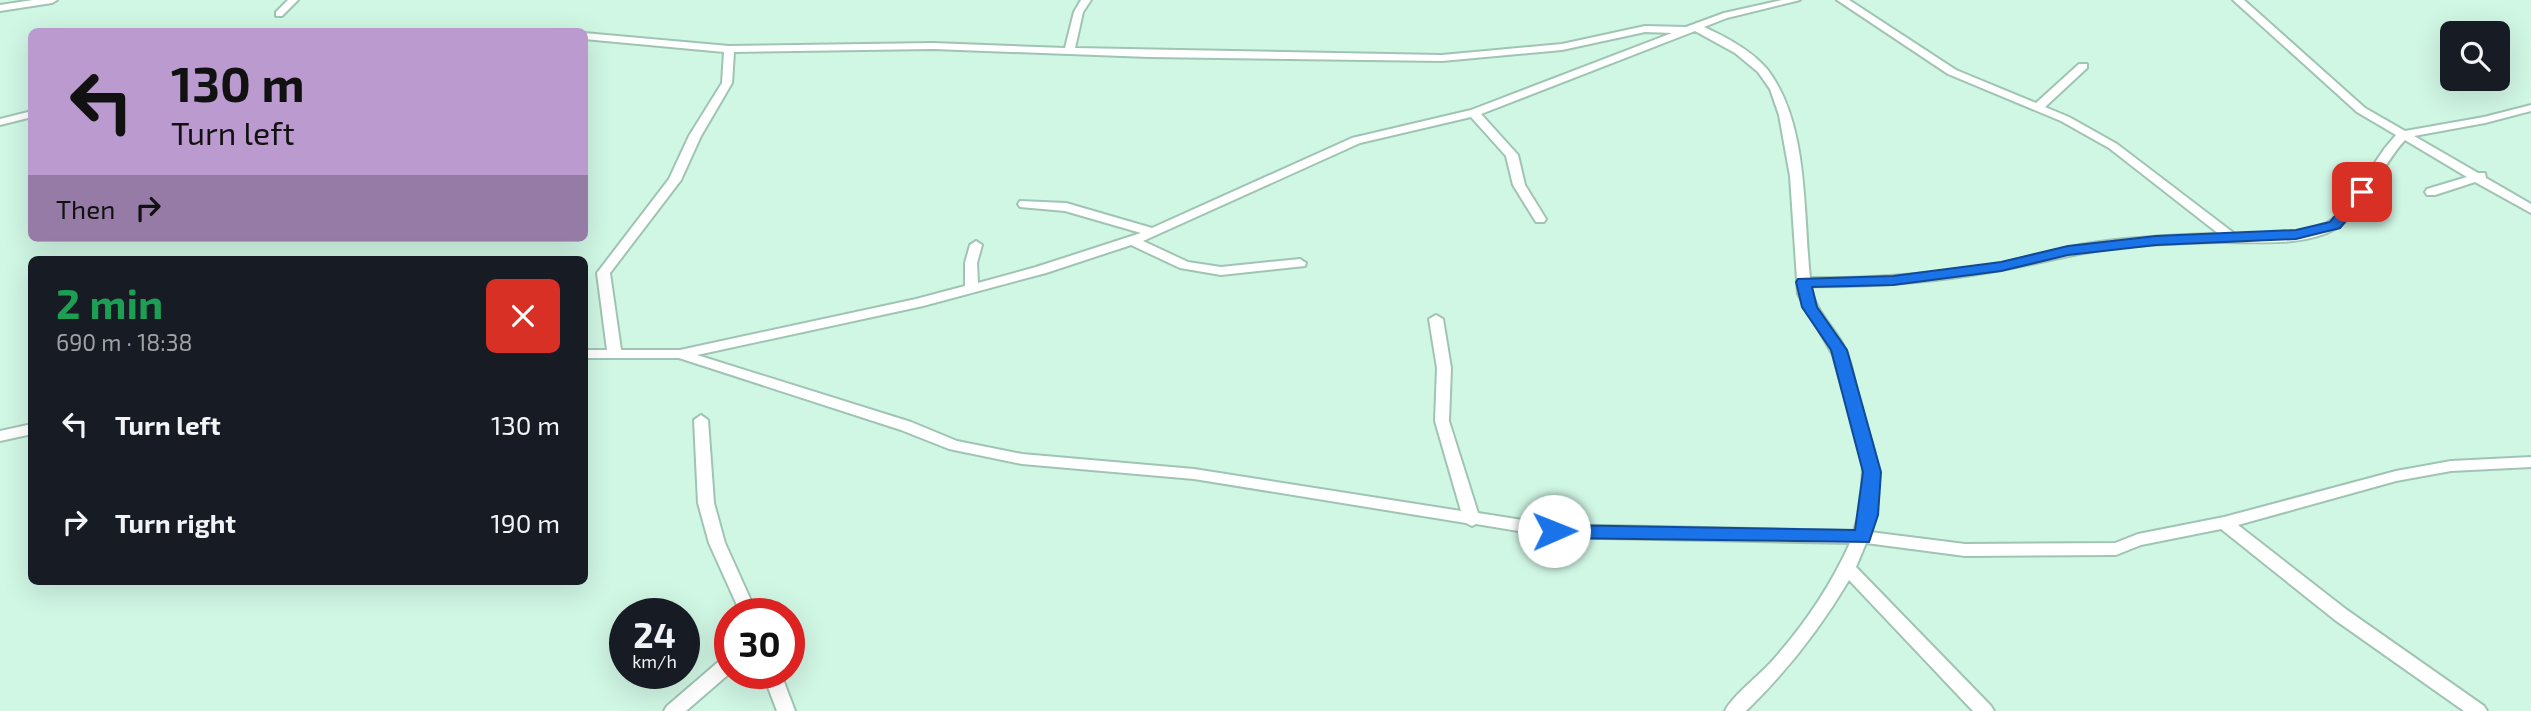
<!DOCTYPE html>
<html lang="en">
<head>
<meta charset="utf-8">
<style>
	body { margin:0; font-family:"Exo 2",sans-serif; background:#20242c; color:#f1f3f6; height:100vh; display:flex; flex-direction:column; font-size:26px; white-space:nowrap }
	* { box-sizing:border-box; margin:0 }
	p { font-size:23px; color:#9ea1a6 }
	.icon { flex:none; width:38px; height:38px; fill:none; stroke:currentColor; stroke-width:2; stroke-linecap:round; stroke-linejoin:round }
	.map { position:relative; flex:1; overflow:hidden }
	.panel { position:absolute; left:28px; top:256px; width:560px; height:329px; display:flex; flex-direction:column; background:#171b24; border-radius:10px; box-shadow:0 7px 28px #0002 }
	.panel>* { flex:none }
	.top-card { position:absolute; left:28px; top:28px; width:560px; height:214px; border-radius:10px; box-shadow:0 7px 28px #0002; background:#bb9acf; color:#111; overflow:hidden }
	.buttons { position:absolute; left:2440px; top:21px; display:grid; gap:14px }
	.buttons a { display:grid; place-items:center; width:70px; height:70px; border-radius:10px; background:#171b24; box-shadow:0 7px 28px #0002; font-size:35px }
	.speed { position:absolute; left:609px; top:598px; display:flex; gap:14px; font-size:35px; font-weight:700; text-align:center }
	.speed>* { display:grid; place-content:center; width:91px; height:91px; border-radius:50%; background:#171b24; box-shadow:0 7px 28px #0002; line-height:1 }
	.speed small { font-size:18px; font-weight:400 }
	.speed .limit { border:10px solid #d22; background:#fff; color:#111 }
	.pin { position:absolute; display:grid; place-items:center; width:60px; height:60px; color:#fff; margin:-30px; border-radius:14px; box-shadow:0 4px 10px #0006 }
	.me { position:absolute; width:77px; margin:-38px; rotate:89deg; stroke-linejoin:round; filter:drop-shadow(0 0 5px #0008) }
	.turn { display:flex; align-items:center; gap:24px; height:147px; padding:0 28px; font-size:32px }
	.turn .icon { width:91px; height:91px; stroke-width:2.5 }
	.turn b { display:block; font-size:49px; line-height:60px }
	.then { display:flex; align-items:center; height:66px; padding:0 28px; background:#0003; gap:14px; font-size:26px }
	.round { display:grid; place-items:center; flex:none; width:74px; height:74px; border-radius:10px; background:#20242c }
	.head { display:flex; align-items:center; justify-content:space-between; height:119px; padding:0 28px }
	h1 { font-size:42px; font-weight:700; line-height:52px; color:#1e9e55 }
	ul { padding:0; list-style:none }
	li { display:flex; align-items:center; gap:21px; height:98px; padding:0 28px }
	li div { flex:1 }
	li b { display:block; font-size:26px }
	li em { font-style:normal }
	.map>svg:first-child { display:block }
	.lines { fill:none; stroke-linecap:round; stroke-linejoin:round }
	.minor-casing { stroke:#a0c4b4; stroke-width:4 }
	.minor { fill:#fff; fill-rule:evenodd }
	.route { fill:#1a73e8; stroke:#114b97; stroke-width:2 }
</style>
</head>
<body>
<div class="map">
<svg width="2531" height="711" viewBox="0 0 2531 711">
	<rect width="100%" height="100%" fill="#d0f6e4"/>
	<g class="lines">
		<!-- minor casing -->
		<g class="minor-casing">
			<g id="minor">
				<path d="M 33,0 L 57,0 L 52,3 L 0,11 L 0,5 Z"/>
				<path d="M 288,0 L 298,0 L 282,16 L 276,16 L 276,12 Z"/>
				<path d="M 1081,0 L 1091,0 L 1083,12 L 1075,48 L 1442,55 L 1562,44 L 1645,26 L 1686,27 L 1724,13 L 1782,0 L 1800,0 L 1727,18 L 1704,27 C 1726,37 1751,50 1767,69 C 1809,123 1803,213 1810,278 C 1873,279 1935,274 1997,264 C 2027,258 2056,249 2086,244 C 2130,237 2175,235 2219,234 L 2109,148 L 2061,121 L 1948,74 L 1837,0 L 1849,0 L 1956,70 L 2036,103 L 2079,64 L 2087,64 L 2087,68 L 2045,107 L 2069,117 L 2117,144 L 2235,234 L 2300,232 L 2327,223 L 2340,214 L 2385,148 L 2396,135 L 2357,112 L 2233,0 L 2244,0 L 2365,108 L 2405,131 L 2484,117 L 2531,105 L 2531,111 L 2485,123 L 2414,136 L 2478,173 L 2485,173 L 2486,178 L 2531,204 L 2531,213 L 2475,182 L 2435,195 L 2427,195 L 2425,192 L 2427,189 L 2467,177 L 2405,140 C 2383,163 2362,213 2337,228 C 2302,248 2255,241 2217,242 C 2185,243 2153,244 2121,247 C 2078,252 2038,264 1996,271 C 1935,282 1873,287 1811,286 C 1813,308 1831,324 1842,343 C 1852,361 1854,381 1859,400 C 1875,457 1887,471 1870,532 L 1965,544 L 2115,543 L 2138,534 L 2224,517 L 2396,471 L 2451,461 L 2531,457 L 2531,467 L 2451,471 L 2396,481 L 2238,525 L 2347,610 L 2484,706 L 2487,711 L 2464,711 L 2335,620 L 2221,529 L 2141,545 L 2116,555 L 1965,556 L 1866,543 L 1856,567 L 1991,706 L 1994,711 L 1973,711 L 1849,580 C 1820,629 1786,672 1746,711 L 1725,711 C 1732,696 1761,674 1773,660 C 1805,624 1831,585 1850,543 L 1554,537 L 1476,524 L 1472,526 L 1466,523 L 1194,479 L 1022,464 L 949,449 L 901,430 L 679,358 L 584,358 L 584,350 L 607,350 L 597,273 L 669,179 L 689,136 L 722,83 L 724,52 L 584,39 L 584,33 L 729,46 L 933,43 L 1065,48 L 1074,12 ZM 1695,31 L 1735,53 L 1758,72 L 1770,89 L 1779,115 L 1790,176 L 1798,294 L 1833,355 L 1863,463 L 1862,504 L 1854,531 L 1554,525 L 1478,513 L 1449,421 L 1451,368 L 1443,319 L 1436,315 L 1429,319 L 1437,368 L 1435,421 L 1461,511 L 1194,469 L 1022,454 L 957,441 L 911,422 L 697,355 L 923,306 L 1046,273 L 1131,245 L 1180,268 L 1221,275 L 1305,266 L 1306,263 L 1300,259 L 1221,267 L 1188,262 L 1143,241 L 1360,143 L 1471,117 L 1506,156 L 1513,185 L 1536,222 L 1544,222 L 1546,219 L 1525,185 L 1518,155 L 1481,114 ZM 1645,32 L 1672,33 L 1471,110 L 1352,138 L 1152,228 L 1066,203 L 1020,201 L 1018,204 L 1020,207 L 1065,211 L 1141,233 L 1036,267 L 978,283 L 977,263 L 982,245 L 976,241 L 970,245 L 965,263 L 965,286 L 916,299 L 680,350 L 621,350 L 610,273 L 681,180 L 701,136 L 732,83 L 734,52 L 933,49 L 1149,57 L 1442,61 L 1562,50 Z"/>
				<path d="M 32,111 L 32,117 L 0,125 L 0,119 Z"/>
				<path d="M 701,415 L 708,420 L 714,503 L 725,543 L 757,614 L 741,614 L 709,543 L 698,503 L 694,420 Z"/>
				<path d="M 32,424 L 32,434 L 0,441 L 0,431 Z"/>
				<path d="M 730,655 L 730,673 L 686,711 L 664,711 L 667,706 L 724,657 Z"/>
				<path d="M 763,674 L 781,674 L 795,711 L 777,711 Z"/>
			</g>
		</g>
		<!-- minor -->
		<use href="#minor" class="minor"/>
	</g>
	<!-- route -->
	<path class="route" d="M 2357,189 L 2369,192 L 2340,228 L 2296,239 L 2156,245 L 2068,255 L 2001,271 L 1893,285 L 1812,287 L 1817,307 L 1847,350 L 1881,472 L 1878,515 L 1869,542 L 1554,538 L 1545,531 L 1554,525 L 1855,530 L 1863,472 L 1831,350 L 1802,307 L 1796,282 L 1798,279 L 1893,276 L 2001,262 L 2068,246 L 2156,236 L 2296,230 L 2330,222 Z"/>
</svg>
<div class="buttons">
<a><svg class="icon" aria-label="search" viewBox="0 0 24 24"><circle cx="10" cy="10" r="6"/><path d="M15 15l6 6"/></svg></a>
</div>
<div class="speed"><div>24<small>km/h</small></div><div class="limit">30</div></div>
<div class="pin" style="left:2362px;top:192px;background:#d93025"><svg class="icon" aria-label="arrive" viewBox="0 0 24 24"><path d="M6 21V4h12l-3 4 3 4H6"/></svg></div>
<svg class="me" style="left:1554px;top:531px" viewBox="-20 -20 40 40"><circle r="19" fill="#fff"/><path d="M0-13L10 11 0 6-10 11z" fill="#1a73e8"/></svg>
<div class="top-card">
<div class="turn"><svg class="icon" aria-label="left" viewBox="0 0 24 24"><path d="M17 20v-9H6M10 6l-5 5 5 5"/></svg><div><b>130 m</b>Turn left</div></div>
<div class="then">Then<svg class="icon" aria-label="right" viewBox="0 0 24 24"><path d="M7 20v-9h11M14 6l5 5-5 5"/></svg></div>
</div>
<section class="panel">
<div class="head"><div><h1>2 min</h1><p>690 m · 18:38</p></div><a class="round" style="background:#d93025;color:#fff"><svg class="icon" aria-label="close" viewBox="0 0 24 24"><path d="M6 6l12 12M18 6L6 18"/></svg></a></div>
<ul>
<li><svg class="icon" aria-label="left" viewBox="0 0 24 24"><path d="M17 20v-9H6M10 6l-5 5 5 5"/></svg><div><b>Turn left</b></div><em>130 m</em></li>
<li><svg class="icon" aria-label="right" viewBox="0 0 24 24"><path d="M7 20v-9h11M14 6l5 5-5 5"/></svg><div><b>Turn right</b></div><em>190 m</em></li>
</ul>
</section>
</div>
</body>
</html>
